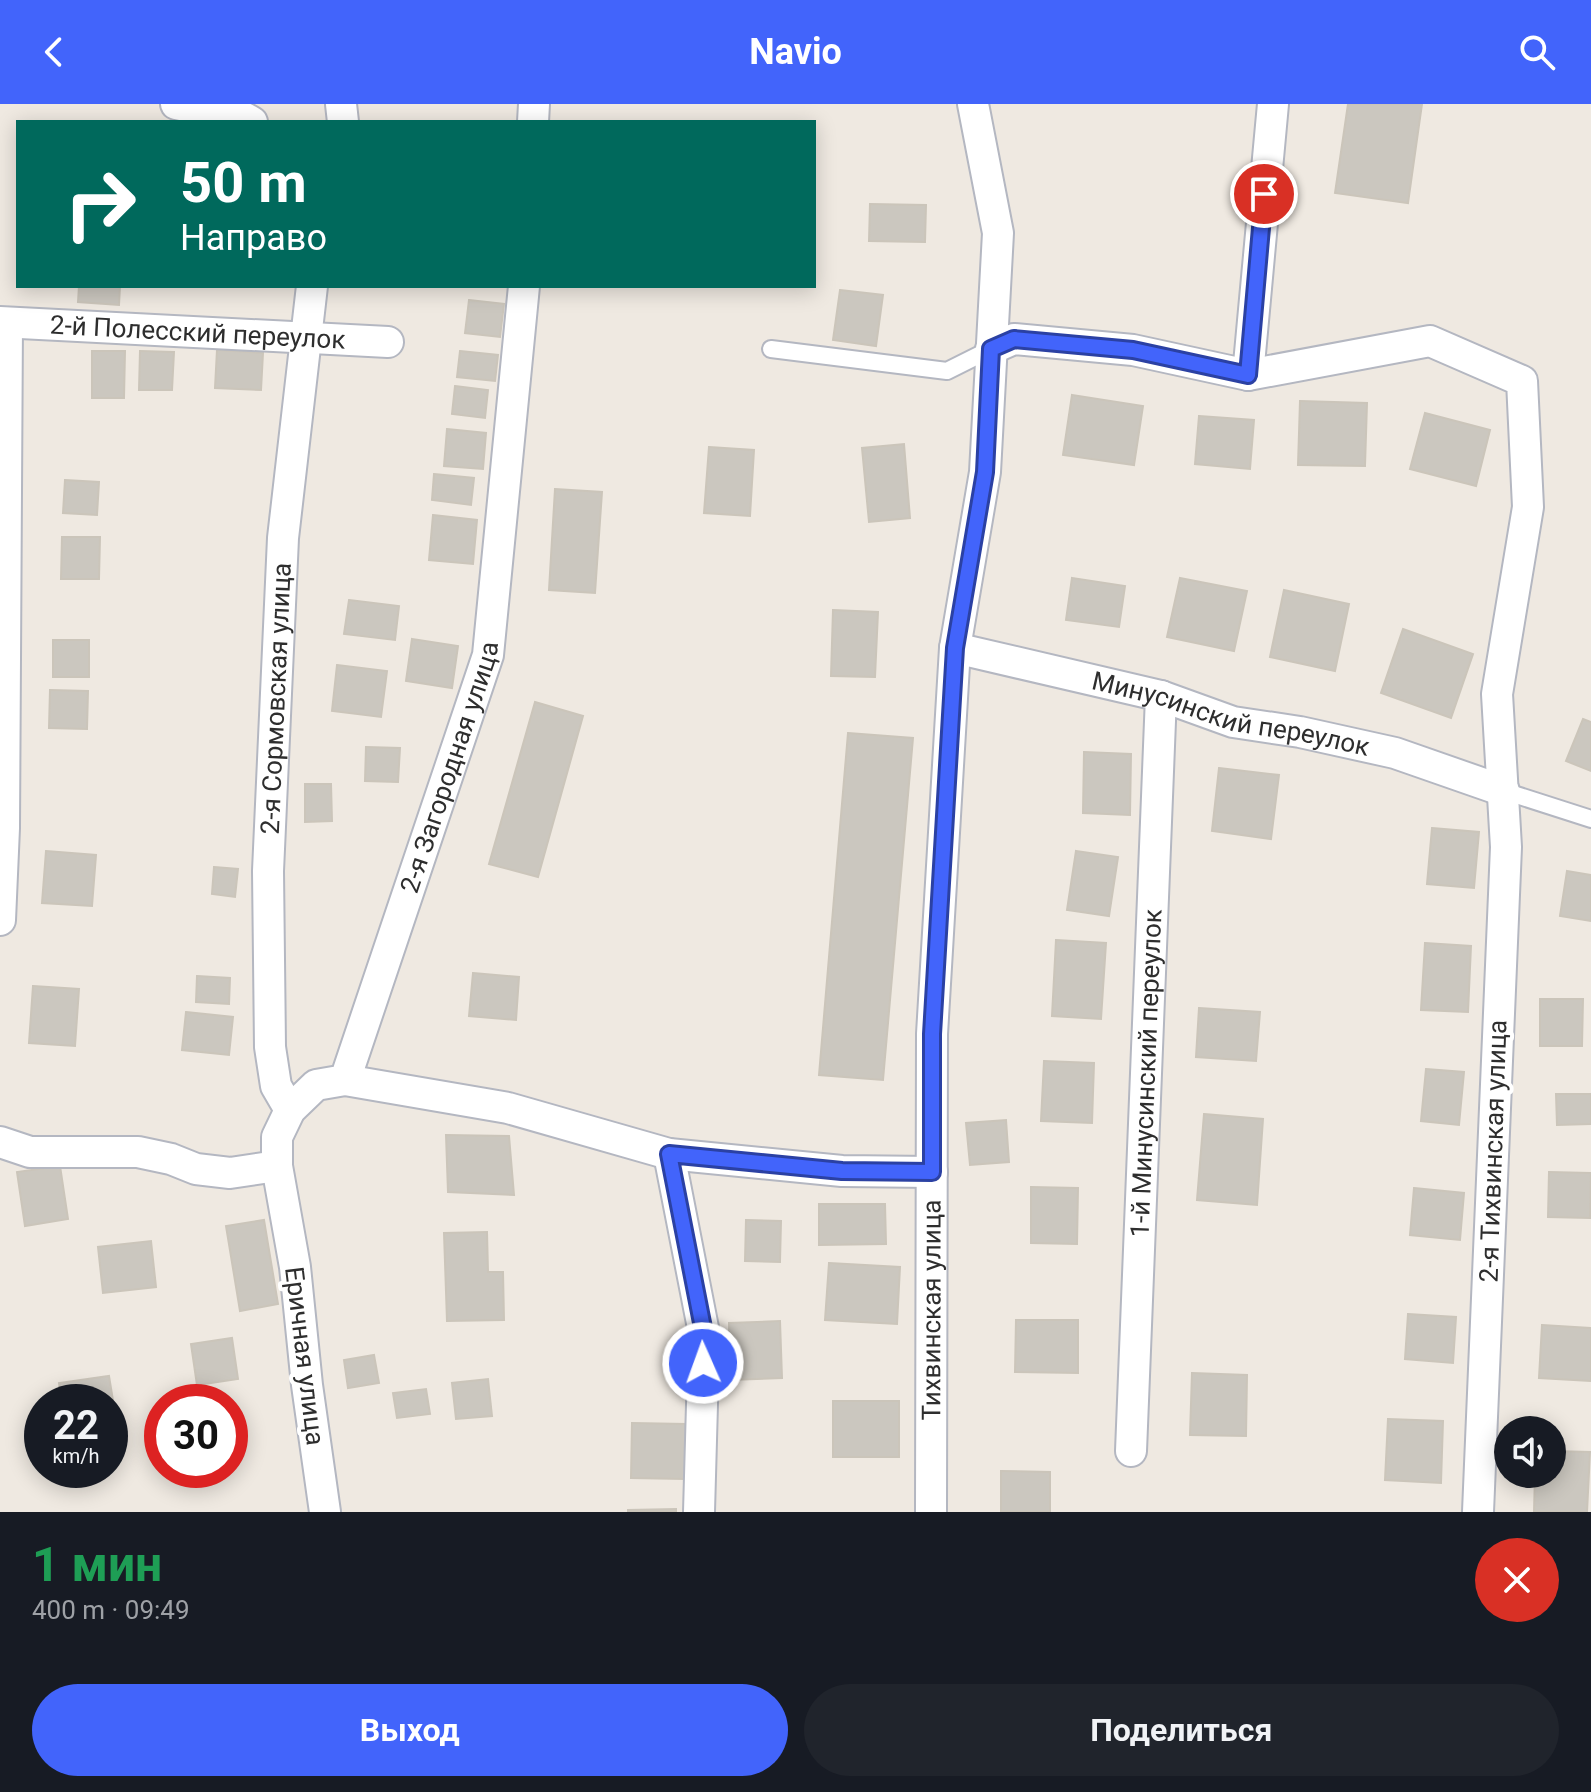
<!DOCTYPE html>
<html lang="ru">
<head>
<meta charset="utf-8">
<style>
	body { margin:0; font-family:Roboto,sans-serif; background:#20242c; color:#f1f3f6; height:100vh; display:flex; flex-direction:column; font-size:30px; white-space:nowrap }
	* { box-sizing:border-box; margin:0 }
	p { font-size:26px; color:#9ea1a6 }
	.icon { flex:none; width:44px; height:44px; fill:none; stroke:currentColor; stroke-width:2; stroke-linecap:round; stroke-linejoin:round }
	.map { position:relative; height:1408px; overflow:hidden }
	.details { display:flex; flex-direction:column; background:#171b24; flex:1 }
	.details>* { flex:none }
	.top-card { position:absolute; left:16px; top:16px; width:800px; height:168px; border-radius:0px; box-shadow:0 4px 20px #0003; background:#00695c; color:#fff; overflow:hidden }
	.tools { position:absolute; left:1494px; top:1312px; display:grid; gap:16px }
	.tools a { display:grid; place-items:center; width:72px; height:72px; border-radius:50%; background:#171b24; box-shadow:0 4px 20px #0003; font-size:40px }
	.speed { position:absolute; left:24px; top:1280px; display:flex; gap:16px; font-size:40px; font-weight:700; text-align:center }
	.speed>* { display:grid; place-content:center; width:104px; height:104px; border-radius:50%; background:#171b24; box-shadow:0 4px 20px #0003; line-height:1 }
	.speed small { font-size:20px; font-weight:400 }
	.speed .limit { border:12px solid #d22; background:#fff; color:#111 }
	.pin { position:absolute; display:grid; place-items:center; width:68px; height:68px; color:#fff; margin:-34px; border:4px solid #fff; border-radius:50%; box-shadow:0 2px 8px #0007 }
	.me { position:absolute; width:88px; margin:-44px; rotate:358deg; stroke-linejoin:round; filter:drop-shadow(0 0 6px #0008) }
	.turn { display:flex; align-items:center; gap:28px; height:168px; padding:0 32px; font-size:36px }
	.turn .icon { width:104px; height:104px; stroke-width:2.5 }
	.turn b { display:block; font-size:56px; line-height:68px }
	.round { display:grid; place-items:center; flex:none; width:84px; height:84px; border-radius:42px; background:#20242c }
	.head { display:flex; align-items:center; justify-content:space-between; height:136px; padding:0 32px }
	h1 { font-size:48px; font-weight:700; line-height:60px; color:#1e9e55 }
	.action { display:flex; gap:16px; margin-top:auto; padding:16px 32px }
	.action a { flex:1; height:92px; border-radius:48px; background:#4264fb; color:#fff; font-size:32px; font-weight:700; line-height:92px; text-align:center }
	.action a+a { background:#20242c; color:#f1f3f6 }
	header { display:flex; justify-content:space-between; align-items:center; height:104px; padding:0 32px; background:#4264fb; color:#fff; font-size:36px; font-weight:700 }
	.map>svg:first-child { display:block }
	.building { fill:#cbc7bf; stroke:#cbc5ba; stroke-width:2 }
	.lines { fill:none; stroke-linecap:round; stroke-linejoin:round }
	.service-casing { stroke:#b4b7c1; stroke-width:20 }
	.minor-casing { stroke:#b4b7c1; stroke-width:34 }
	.service { stroke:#fff; stroke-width:16 }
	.minor { stroke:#fff; stroke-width:30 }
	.route-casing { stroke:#2b41a3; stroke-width:20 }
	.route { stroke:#4264fb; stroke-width:14 }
	.labels { text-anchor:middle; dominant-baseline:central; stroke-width:8; stroke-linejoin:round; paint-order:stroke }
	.street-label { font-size:26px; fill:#2e2e2e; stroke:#fff }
</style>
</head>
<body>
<header><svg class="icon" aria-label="back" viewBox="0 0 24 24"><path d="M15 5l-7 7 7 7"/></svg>Navio<svg class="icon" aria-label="search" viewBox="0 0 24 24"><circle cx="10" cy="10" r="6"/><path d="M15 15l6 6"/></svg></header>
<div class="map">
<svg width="1591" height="1408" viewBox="0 0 1591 1408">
	<rect width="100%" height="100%" fill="#efe9e1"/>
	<!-- building -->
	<g class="building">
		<path d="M 1348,0 L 1422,0 L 1408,99 L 1335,89 Z"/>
		<path d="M 870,100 L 926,101 L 925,138 L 869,137 Z"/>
		<path d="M 79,182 L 120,182 L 119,201 L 78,198 Z"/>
		<path d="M 840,186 L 883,191 L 876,242 L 833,236 Z"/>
		<path d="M 469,196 L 504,200 L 500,233 L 465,229 Z"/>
		<path d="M 217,246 L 263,249 L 261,286 L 215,284 Z"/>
		<path d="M 92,247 L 125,247 L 124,294 L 92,294 Z"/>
		<path d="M 140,247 L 174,248 L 172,286 L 139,286 Z"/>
		<path d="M 460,247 L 498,251 L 495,277 L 457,273 Z"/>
		<path d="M 455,282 L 488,286 L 485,314 L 452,310 Z"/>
		<path d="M 1072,291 L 1143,302 L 1134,361 L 1063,351 Z"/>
		<path d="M 1300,297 L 1367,299 L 1365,362 L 1298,361 Z"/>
		<path d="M 1425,309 L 1490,326 L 1476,382 L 1410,365 Z"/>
		<path d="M 1199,312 L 1254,316 L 1250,365 L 1195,360 Z"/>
		<path d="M 447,325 L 486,329 L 483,365 L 444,362 Z"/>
		<path d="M 904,340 L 910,414 L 869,418 L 862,344 Z"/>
		<path d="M 709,343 L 754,346 L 750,412 L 704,409 Z"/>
		<path d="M 434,370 L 474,374 L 471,401 L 432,396 Z"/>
		<path d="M 65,376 L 99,378 L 97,411 L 63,409 Z"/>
		<path d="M 555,385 L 602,388 L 595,489 L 549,486 Z"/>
		<path d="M 433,411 L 477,416 L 473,460 L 429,456 Z"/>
		<path d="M 62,433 L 100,433 L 99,475 L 61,475 Z"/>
		<path d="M 1072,474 L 1125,482 L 1119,523 L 1066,516 Z"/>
		<path d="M 1180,474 L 1247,487 L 1234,547 L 1167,533 Z"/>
		<path d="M 1284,486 L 1349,500 L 1335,567 L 1270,553 Z"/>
		<path d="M 349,496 L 399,502 L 395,536 L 344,530 Z"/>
		<path d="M 833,506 L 878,508 L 875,573 L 831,572 Z"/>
		<path d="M 1403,525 L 1473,550 L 1451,614 L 1381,589 Z"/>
		<path d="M 412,535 L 458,542 L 452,584 L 406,577 Z"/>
		<rect x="53" y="536" width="36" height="37"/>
		<path d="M 337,561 L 387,567 L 381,613 L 332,607 Z"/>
		<path d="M 50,586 L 88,587 L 87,625 L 49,624 Z"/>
		<path d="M 535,598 L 583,612 L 538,773 L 489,760 Z"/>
		<path d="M 1583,615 L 1591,618 L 1591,667 L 1566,657 Z"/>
		<path d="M 848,629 L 913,634 L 883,976 L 819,971 Z"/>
		<path d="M 366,643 L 400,644 L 398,678 L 365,677 Z"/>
		<path d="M 1084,648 L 1131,650 L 1130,711 L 1083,709 Z"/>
		<path d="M 1219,664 L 1279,671 L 1271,735 L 1212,727 Z"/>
		<path d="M 305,680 L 331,680 L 332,717 L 305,718 Z"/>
		<path d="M 1432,724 L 1479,728 L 1474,784 L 1427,780 Z"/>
		<path d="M 46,747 L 96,751 L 92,802 L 42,799 Z"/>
		<path d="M 1076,747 L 1118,753 L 1109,812 L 1067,806 Z"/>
		<path d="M 214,763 L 238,765 L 235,793 L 212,790 Z"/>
		<path d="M 1567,767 L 1591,771 L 1591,817 L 1560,812 Z"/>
		<path d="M 1056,836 L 1106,839 L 1101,915 L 1052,912 Z"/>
		<path d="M 1425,839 L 1471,842 L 1468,908 L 1421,906 Z"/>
		<path d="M 473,869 L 519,873 L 516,916 L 469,912 Z"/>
		<path d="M 197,872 L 230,874 L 229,900 L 196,898 Z"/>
		<path d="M 33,882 L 79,885 L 75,942 L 29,939 Z"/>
		<path d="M 1540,895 L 1583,895 L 1582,942 L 1540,942 Z"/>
		<path d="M 1199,904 L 1260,908 L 1256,957 L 1196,953 Z"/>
		<path d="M 186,908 L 233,913 L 229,951 L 182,946 Z"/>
		<path d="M 1044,957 L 1094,959 L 1092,1019 L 1041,1017 Z"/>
		<path d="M 1426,965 L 1464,968 L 1459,1021 L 1421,1017 Z"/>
		<path d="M 1556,990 L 1591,990 L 1591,1020 L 1557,1021 Z"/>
		<path d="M 1204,1010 L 1263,1015 L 1257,1101 L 1197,1096 Z"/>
		<path d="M 1006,1016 L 1009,1058 L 970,1061 L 966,1019 Z"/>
		<path d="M 446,1031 L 509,1032 L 514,1091 L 448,1088 Z"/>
		<path d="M 60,1062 L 68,1115 L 25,1122 L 17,1068 Z"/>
		<path d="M 1549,1068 L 1591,1069 L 1590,1114 L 1548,1113 Z"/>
		<path d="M 1031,1083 L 1078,1084 L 1077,1140 L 1031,1139 Z"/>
		<path d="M 1414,1084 L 1464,1089 L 1460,1136 L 1410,1131 Z"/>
		<path d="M 819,1100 L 885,1100 L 886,1140 L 819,1141 Z"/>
		<path d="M 264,1116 L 278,1200 L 240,1207 L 226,1122 Z"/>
		<path d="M 746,1116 L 781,1117 L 780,1158 L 745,1157 Z"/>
		<path d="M 487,1128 L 488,1168 L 503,1168 L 504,1216 L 447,1217 L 444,1129 Z"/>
		<path d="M 151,1137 L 156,1183 L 103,1189 L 98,1143 Z"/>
		<path d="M 829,1159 L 900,1163 L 897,1220 L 825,1216 Z"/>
		<path d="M 1408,1210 L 1456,1213 L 1453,1259 L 1405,1255 Z"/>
		<path d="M 1016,1216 L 1078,1216 L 1078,1269 L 1015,1268 Z"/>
		<path d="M 780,1217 L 782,1274 L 730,1276 L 729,1219 Z"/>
		<path d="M 1542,1221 L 1591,1224 L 1591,1277 L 1539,1274 Z"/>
		<path d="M 232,1234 L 238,1275 L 197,1281 L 191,1240 Z"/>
		<path d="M 374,1251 L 379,1279 L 348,1284 L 344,1256 Z"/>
		<path d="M 1192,1269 L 1247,1271 L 1246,1332 L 1190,1331 Z"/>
		<path d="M 109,1272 L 115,1309 L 110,1310 L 110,1298 L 62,1298 L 59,1279 Z"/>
		<path d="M 488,1275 L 492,1312 L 456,1315 L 452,1279 Z"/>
		<path d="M 426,1285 L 430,1310 L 397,1314 L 393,1289 Z"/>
		<rect x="833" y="1297" width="66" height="56"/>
		<path d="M 1388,1315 L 1443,1317 L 1441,1379 L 1385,1376 Z"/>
		<path d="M 632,1319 L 686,1320 L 685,1375 L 631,1374 Z"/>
		<path d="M 1552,1347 L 1590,1348 L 1587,1408 L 1534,1408 L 1535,1370 L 1552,1370 Z"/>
		<path d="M 1001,1367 L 1050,1368 L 1050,1408 L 1001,1408 Z"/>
		<path d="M 676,1405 L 676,1408 L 628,1408 L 628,1406 Z"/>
	</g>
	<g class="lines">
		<!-- service casing -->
		<g class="service-casing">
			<g id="service">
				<path d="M 771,245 L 947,267 L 991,245"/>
				<path d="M 1504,687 L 1591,715"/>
			</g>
		</g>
		<!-- minor casing -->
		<g class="minor-casing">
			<g id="minor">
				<path d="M 176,0 L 245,14 L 252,18"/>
				<path d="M 341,0 L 343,18"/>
				<path d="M 533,18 L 534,0"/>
				<path id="s1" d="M 0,218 L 388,238"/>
				<path d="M 991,245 L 1014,235 L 1133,246 L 1248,271 L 1430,237 L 1522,277 L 1528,403 L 1497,590 L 1506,743 L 1478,1408"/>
				<path d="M 1248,271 L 1273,0"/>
				<path id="s2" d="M 955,544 L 1161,592 L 1233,618 L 1300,628 L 1395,649 L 1504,687"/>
				<path d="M 0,816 L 4,724 L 7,219"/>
				<path d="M 345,976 L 508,1004 L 669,1050 L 842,1067 L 932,1068"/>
				<path id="s3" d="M 290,1006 L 276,982 L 270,943 L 268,767 L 283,434 L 312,182"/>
				<path d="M 0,1038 L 30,1048 L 138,1048 L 171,1055 L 196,1065 L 230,1069 L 277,1062"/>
				<path d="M 669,1050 L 704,1229 L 699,1408"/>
				<path id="s4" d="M 1131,1347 L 1161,592"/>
				<path id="s5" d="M 325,1408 L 307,1281 L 295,1163 L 277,1062 L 277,1033 L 290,1006 L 316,981 L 345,976 L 488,551 L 524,182"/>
				<path id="s6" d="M 931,1408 L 932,930 L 955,544 L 985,368 L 998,129 L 973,0"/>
			</g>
		</g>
		<!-- service -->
		<use href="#service" class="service"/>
		<!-- minor -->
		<use href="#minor" class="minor"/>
	</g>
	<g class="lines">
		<!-- route casing -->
		<g class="route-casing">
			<path id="route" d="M 703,1259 L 704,1229 L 669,1050 L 842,1067 L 932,1068 L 932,930 L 955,544 L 985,368 L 991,245 L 1014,235 L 1133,246 L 1248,271 L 1264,90"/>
		</g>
		<!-- route -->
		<use href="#route" class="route"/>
	</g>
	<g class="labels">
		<!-- street labels -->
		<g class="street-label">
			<text stroke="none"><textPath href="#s1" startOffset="198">2-й Полесский переулок</textPath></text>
			<text stroke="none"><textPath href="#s3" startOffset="416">2-я Сормовская улица</textPath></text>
			<text stroke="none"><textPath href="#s2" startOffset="284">Минусинский переулок</textPath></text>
			<text stroke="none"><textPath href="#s5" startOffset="804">2-я Загородная улица</textPath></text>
			<text stroke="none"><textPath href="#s4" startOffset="378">1-й Минусинский переулок</textPath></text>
			<text transform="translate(1493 1047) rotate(-88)">2-я Тихвинская улица</text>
			<text stroke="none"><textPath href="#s6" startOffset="202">Тихвинская улица</textPath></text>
			<text transform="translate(305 1252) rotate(83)">Еричная улица</text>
		</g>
	</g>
</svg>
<div class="tools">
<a><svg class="icon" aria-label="sound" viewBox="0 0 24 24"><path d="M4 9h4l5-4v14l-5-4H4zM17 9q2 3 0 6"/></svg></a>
</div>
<div class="speed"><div>22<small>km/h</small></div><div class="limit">30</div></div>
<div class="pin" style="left:1264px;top:90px;background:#d93025"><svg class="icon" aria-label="arrive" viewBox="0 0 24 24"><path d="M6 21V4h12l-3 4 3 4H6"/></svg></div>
<svg class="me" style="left:703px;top:1259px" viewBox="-20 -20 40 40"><circle r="17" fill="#4264fb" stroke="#fff" stroke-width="3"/><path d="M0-11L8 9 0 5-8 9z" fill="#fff"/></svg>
<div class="top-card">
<div class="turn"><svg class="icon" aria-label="right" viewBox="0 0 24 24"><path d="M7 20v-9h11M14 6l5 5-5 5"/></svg><div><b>50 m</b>Направо</div></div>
</div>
</div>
<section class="details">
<div class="head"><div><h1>1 мин</h1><p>400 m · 09:49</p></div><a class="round" style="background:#d93025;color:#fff"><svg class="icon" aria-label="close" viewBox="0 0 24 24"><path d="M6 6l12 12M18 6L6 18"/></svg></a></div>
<div class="action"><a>Выход</a><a>Поделиться</a></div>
</section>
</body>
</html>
